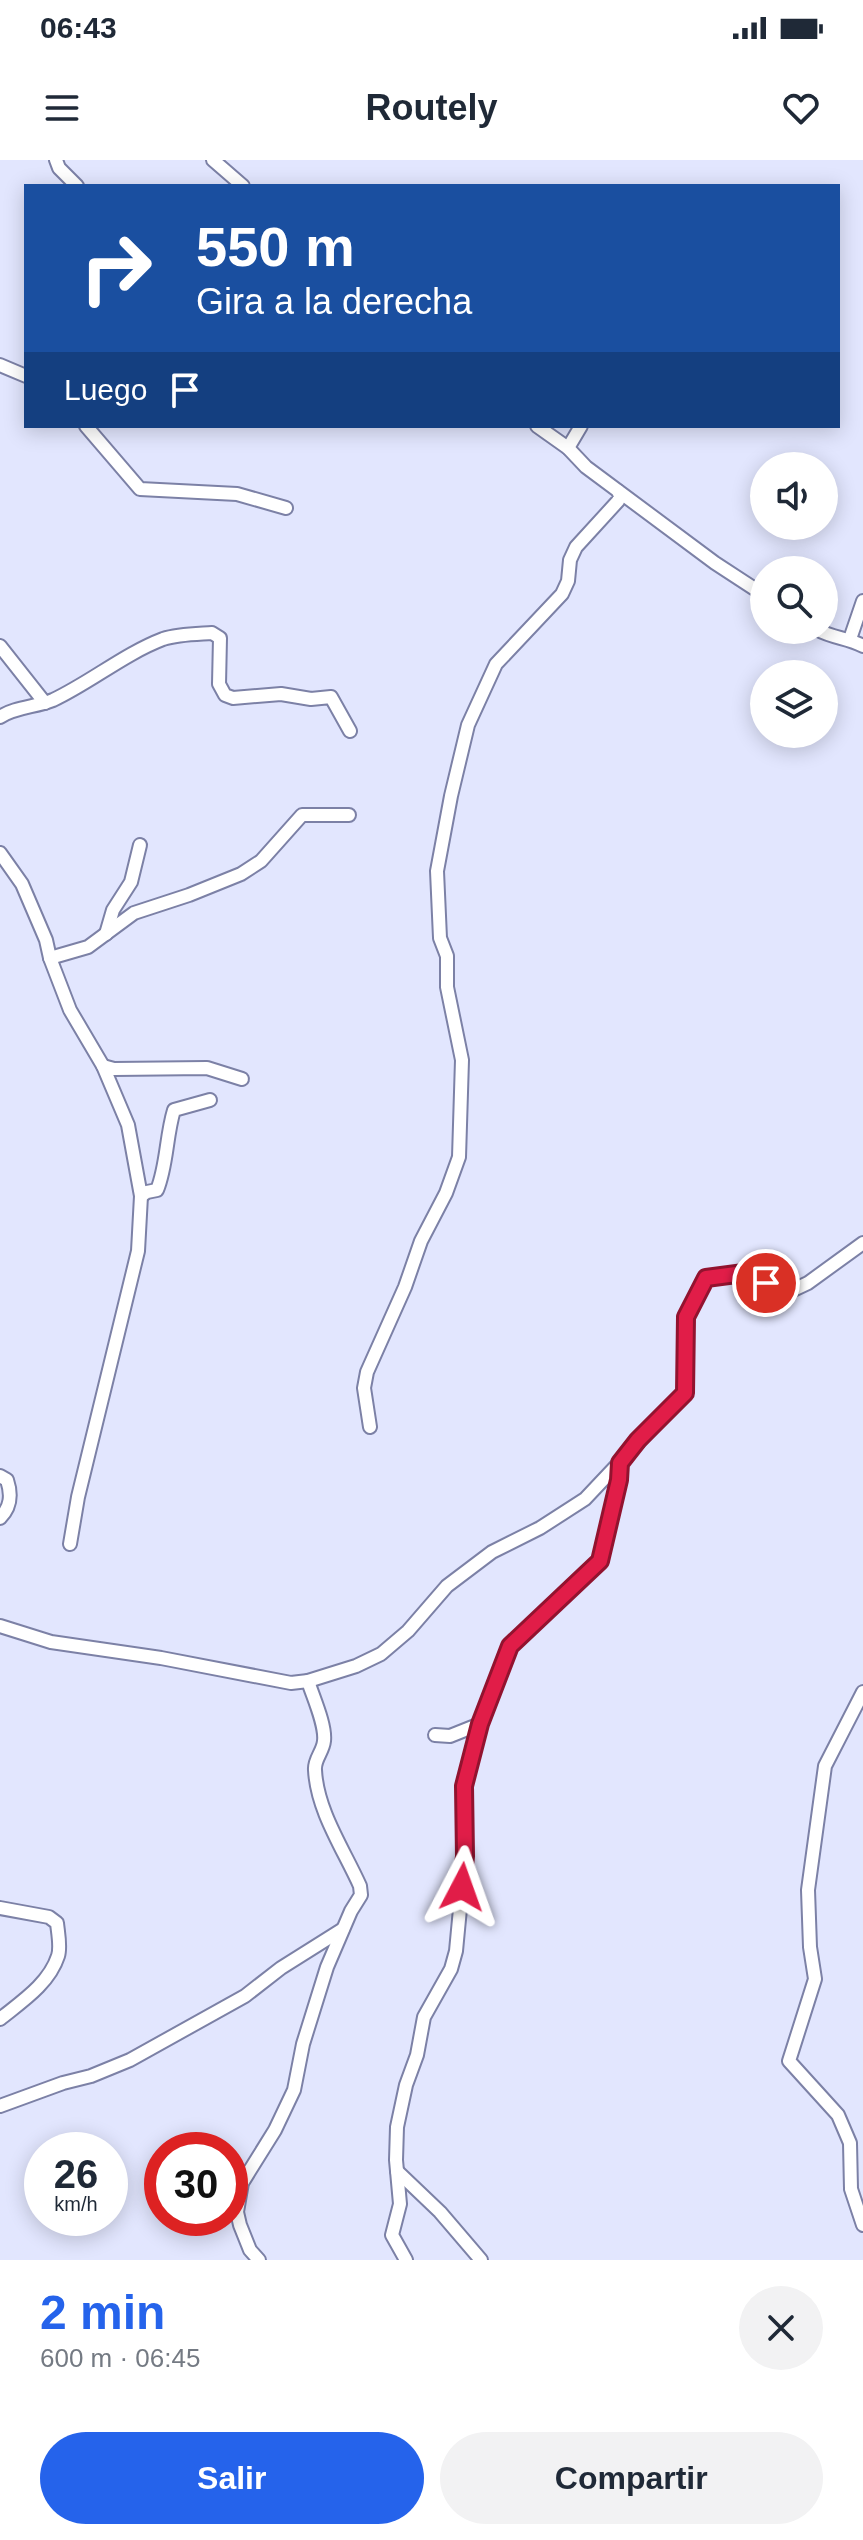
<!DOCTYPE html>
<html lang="es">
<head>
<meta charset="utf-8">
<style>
	body { margin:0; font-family:Helvetica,sans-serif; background:#f2f2f3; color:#1f2937; height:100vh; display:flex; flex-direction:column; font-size:30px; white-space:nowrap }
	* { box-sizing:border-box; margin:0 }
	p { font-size:26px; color:#747a83 }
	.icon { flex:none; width:44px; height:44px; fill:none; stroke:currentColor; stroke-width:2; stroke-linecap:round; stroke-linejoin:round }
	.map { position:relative; height:2100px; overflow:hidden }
	.details { display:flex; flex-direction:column; background:#fff; flex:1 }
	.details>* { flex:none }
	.banner { position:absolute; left:24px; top:24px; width:816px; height:244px; border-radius:0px; box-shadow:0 4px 20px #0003; background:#1a4fa0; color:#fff; overflow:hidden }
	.controls { position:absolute; left:750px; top:292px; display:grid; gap:16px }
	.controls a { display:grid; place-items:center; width:88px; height:88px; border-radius:50%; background:#fff; box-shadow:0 4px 20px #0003; font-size:40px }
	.speed { position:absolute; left:24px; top:1972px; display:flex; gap:16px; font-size:40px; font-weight:700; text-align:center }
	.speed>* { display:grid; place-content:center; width:104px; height:104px; border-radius:50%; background:#fff; box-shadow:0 4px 20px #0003; line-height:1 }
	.speed small { font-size:20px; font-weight:400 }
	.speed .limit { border:12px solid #d22; background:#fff; color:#111 }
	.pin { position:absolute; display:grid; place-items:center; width:68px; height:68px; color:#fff; margin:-34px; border:4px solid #fff; border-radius:50%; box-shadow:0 2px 8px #0007 }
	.me { position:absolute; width:88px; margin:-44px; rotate:4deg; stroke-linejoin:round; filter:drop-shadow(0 0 6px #0008) }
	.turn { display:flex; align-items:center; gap:28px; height:168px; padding:0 40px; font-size:36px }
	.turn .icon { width:104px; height:104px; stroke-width:2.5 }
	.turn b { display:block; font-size:56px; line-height:68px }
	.then { display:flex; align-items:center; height:76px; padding:0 40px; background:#0003; gap:16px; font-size:30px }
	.round { display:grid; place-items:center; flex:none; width:84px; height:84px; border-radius:42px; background:#f2f2f3 }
	.head { display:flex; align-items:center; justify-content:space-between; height:136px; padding:0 40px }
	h1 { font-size:48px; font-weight:700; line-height:60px; color:#2563eb }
	.action { display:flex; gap:16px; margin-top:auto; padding:16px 40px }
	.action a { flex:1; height:92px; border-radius:48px; background:#2563eb; color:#fff; font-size:32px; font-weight:700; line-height:92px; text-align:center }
	.action a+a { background:#f2f2f3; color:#1f2937 }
	.status { display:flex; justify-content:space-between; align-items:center; height:56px; padding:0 40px; background:#fff; direction:ltr }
	.status svg { height:22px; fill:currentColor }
	header { display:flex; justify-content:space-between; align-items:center; height:104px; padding:0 40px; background:#fff; font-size:36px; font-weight:700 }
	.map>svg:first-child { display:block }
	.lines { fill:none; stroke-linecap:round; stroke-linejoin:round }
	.minor-casing { stroke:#7c81a6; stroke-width:16 }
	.minor { stroke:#fff; stroke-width:12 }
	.route-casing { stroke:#92132f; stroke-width:20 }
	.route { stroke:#e11d48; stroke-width:14 }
</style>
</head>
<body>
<div class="status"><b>06:43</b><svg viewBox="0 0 49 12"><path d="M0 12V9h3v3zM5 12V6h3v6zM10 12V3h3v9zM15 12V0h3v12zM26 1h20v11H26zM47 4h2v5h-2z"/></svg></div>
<header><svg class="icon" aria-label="menu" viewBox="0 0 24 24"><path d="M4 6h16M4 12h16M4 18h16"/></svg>Routely<svg class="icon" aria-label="heart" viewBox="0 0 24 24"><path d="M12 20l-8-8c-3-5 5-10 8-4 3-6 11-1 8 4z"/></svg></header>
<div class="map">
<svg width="863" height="2100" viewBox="0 0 863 2100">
	<rect width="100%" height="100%" fill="#e2e6fe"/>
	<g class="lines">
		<!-- minor casing -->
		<g class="minor-casing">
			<g id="minor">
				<path d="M 56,0 L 59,8 L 77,26"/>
				<path d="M 213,0 L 243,26"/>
				<path d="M 0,205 L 26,216"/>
				<path d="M 86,266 L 140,329 L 237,334 L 286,348"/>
				<path d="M 537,266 L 568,288 L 586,307 L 715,403 L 764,435"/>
				<path d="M 568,288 L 581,266"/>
				<path d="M 818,470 C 833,478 848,478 863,486"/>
				<path d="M 850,479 L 863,441"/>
				<path d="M 0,486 L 45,543"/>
				<path d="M 0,557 C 15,547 36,547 53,540 C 91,522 124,494 163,479 C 178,474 197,474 212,473 L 220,478 L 219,524 L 225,535 L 233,538 L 281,534 L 311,539 L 331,537 L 350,571"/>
				<path d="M 0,693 L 22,724 L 46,780 L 50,798 L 70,850 L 103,906 L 128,965 L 141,1036 L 138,1091 L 78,1337 L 70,1384"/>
				<path d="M 106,774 L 113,750 L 131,722 L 140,685"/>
				<path d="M 50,798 L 88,787 L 134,753 L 189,735 L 241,714 L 261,701 L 302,655 L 349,655"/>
				<path d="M 103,906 L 114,909 L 207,908 L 242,919"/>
				<path d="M 141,1036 L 147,1032 L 157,1030 C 167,1006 166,976 174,950 L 210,940"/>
				<path d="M 370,1267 L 364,1228 L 367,1212 L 405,1127 L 421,1081 L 446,1033 L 459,997 L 462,900 L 447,827 L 447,796 L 440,778 L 437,711 L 451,636 L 468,565 L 496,504 L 562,434 L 568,421 L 570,400 L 576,387 L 618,341 L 620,336 L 618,331"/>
				<path d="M 0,1316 L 7,1320 C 12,1335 11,1347 0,1358"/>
				<path d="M 0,1466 L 51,1482 L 161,1498 L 291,1523 L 308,1521 L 356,1506 L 381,1494 L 408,1471 L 447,1426 L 492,1392 L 540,1368 L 585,1339 L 685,1233 L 686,1157 L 706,1118 L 744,1113 L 766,1123 L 791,1131 L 808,1123 L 863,1083"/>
				<path d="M 863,1532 L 825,1606 L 808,1730 L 810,1787 L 815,1819 L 789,1901 L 838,1955 L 850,1983 L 851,2029 L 863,2065"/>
				<path d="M 435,1575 L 450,1576 L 480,1564"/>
				<path d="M 0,1748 L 49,1757 L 57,1763 C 58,1773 61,1787 58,1796 C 49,1824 21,1842 0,1859"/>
				<path d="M 0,1946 L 63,1923 L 91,1916 L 130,1900 L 245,1836 L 281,1808 L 343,1769"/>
				<path d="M 397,2011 L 440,2052 L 481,2100"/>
				<path d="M 259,2100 L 250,2090 L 240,2065 L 237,2052 L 242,2023 L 275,1970 L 294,1930 L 303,1884 L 327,1807 L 351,1751 L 361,1735 L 360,1726 C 344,1690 317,1651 315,1610 C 314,1599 323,1592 324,1581 C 326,1565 313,1537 308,1521"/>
				<path d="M 406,2100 L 392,2075 L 400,2044 L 396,2000 L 397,1967 L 406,1925 L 417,1895 L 424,1857 L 451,1809 L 456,1791 L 465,1696 L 464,1626 L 480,1564 L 510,1486 L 600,1401 L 619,1320 L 620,1303"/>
			</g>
		</g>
		<!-- minor -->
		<use href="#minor" class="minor"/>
	</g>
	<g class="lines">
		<!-- route casing -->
		<g class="route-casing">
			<path id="route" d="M 462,1727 L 465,1696 L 464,1626 L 480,1564 L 510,1486 L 600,1401 L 619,1320 L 620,1303 L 638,1280 L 685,1233 L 686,1157 L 706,1118 L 744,1113 L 766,1123"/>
		</g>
		<!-- route -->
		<use href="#route" class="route"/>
	</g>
</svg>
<div class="controls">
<a><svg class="icon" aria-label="sound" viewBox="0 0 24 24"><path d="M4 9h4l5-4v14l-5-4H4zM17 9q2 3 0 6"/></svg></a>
<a><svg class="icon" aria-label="search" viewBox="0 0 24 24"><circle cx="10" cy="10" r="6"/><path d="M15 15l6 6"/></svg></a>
<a><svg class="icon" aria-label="layers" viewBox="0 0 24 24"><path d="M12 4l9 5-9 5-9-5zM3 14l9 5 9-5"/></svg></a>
</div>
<div class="speed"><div>26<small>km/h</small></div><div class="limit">30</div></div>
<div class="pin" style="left:766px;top:1123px;background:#d93025"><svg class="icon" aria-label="arrive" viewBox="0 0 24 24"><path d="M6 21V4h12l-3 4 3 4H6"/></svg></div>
<svg class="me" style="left:462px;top:1727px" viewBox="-20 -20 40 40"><path d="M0-17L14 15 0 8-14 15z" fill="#e11d48" stroke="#fff" stroke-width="4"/></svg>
<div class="banner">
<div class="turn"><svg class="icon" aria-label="right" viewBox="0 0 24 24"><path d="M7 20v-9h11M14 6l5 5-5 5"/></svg><div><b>550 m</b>Gira a la derecha</div></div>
<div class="then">Luego<svg class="icon" aria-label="arrive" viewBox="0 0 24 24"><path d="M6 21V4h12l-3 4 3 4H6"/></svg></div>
</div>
</div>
<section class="details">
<div class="head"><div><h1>2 min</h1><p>600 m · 06:45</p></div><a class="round"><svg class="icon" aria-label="close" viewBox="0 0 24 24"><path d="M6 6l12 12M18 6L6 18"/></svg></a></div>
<div class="action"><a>Salir</a><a>Compartir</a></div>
</section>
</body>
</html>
